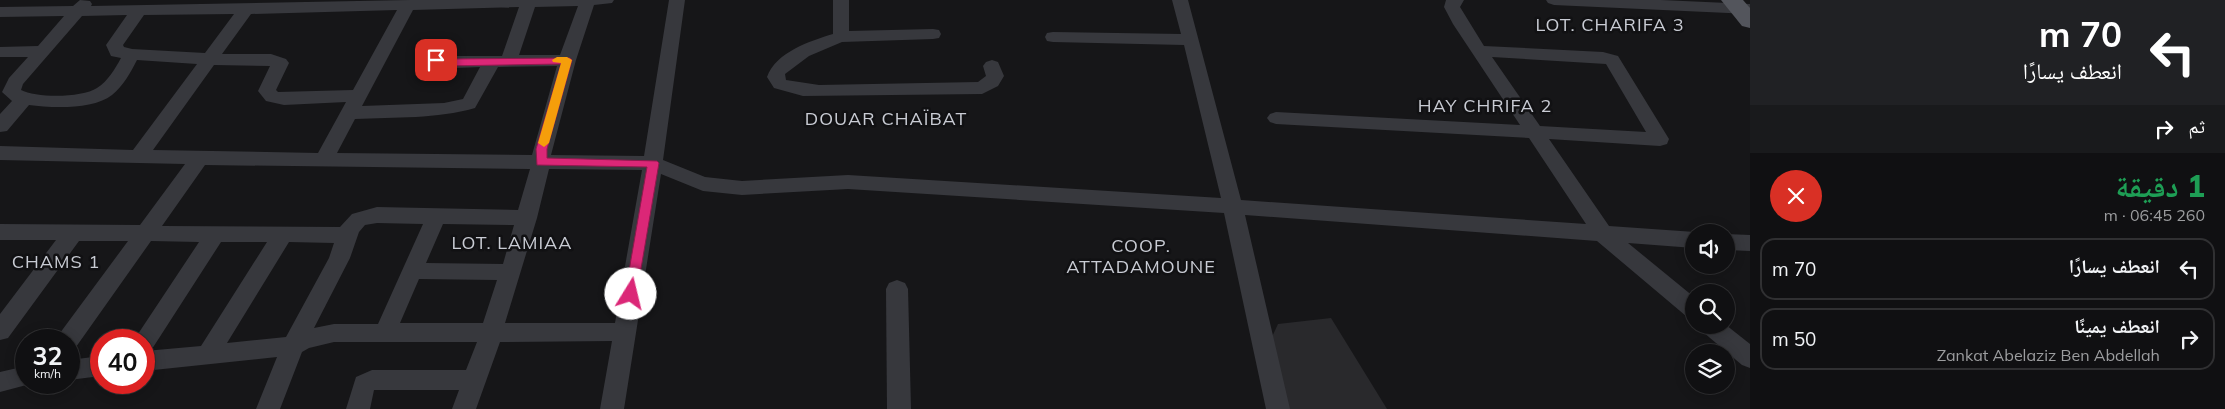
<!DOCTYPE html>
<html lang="ar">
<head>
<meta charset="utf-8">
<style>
	body { margin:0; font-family:Mulish,"Noto Naskh Arabic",sans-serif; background:#1e1e20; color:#f1f3f6; direction:rtl; height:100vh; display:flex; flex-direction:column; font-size:19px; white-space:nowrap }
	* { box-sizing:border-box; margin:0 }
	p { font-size:16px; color:#9c9d9f }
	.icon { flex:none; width:28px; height:28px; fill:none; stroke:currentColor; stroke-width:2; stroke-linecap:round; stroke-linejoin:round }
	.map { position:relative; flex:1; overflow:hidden; direction:ltr }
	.side { display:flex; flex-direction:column; background:#101012; width:475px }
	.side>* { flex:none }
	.hud { background:#202124; color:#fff; overflow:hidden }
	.fabs { position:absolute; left:1685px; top:224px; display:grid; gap:10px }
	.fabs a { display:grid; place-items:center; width:50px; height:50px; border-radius:50%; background:#101012; box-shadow:0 2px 12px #0003,0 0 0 1px #303032; font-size:25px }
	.speed { position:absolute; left:15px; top:329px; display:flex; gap:10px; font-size:25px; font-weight:700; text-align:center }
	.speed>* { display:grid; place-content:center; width:65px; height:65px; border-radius:50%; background:#101012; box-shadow:0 2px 12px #0003,0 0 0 1px #303032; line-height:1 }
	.speed small { font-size:12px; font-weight:400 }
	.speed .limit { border:8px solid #d22; background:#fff; color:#111 }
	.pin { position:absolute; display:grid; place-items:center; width:42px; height:42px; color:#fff; margin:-21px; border-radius:10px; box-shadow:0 2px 8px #0006 }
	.me { position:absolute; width:55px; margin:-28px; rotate:9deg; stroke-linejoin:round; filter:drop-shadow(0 0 4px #0008) }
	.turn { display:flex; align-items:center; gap:18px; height:105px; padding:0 20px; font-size:22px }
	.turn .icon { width:65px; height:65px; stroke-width:2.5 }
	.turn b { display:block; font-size:35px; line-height:42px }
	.then { display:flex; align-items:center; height:48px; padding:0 20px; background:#0003; gap:10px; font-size:19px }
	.round { display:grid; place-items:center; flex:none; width:52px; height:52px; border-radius:26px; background:#1e1e20 }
	.summary { display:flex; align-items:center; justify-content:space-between; height:85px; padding:0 20px }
	h1 { font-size:30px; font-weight:800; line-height:38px; color:#1e9e55 }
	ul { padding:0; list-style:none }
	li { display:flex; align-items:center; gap:15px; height:62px; margin:0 10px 8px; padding:0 10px; border:2px solid #303032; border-radius:15px }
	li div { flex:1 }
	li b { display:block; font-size:19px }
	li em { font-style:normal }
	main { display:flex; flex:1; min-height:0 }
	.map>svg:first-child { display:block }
	.building { fill:#29292c }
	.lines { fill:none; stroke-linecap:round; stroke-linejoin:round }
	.minor { fill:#37383d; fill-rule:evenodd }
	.major { fill:#53555c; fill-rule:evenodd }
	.route { fill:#db2777; stroke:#8e194d }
	.slow { fill:#f59e0b }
	.labels { text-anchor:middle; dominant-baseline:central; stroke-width:5; stroke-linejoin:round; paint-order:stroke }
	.quarter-label { font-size:18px; letter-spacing:1px; fill:#c9ccd4; stroke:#111113 }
</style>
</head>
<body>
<main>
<section class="side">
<div class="hud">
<div class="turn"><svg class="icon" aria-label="left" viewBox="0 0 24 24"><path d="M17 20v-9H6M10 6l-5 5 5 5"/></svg><div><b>70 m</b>انعطف يسارًا</div></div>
<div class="then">ثم<svg class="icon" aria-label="right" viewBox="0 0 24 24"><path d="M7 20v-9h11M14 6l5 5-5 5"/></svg></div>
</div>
<div class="summary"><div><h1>1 دقيقة</h1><p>260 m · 06:45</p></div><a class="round" style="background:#d93025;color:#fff"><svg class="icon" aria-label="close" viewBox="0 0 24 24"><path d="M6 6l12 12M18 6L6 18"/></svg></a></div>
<ul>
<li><svg class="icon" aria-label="left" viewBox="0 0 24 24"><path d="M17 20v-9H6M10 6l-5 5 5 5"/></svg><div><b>انعطف يسارًا</b></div><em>70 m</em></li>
<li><svg class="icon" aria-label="right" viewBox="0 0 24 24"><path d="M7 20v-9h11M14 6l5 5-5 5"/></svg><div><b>انعطف يمينًا</b><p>Zankat Abelaziz Ben Abdellah</p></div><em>50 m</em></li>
</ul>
</section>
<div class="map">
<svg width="1750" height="409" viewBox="0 0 1750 409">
	<rect width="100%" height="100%" fill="#161618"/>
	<!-- building -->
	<path class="building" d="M 1331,318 L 1387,409 L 1287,409 L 1272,337 L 1278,324 Z"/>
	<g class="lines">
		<!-- minor -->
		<g class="minor">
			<path d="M 410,0 L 614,0 L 612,3 L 594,5 L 576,60 L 551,155 L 644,156 L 669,0 L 685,0 L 663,160 L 705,177 L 742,181 L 848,175 L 1221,198 L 1184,45 L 1053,42 L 1047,41 L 1045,37 L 1047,33 L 1053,32 L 1181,34 L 1172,0 L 1188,0 L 1241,200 L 1586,224 L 1529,138 L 1276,124 L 1270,122 L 1267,118 L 1270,114 L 1276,112 L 1520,125 L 1453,24 L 1444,7 L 1446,0 L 1464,0 L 1460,7 L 1484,46 L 1603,52 L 1618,56 L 1669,139 L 1667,144 L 1660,146 L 1549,139 L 1609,226 L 1695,232 L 1694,232 L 1694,248 L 1628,243 L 1694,297 L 1694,319 L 1686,316 L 1597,241 L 1245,215 L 1290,409 L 1266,409 L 1224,213 L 848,189 L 742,195 L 703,191 L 661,174 L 624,409 L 600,409 L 612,341 L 500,342 L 476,409 L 452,409 L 459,390 L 374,390 L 370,409 L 346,409 L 356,377 L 372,370 L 466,370 L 477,342 L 334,342 L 309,348 L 302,352 L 280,409 L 256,409 L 277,357 L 144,371 L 144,340 L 134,340 L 199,242 L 151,241 L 76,347 L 69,349 L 69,340 L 57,340 L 60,333 L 128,241 L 79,241 L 8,338 L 0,340 L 0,314 L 56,240 L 0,240 L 0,224 L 140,225 L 185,164 L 0,160 L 0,146 L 133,150 L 197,64 L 137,60 C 131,72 123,86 112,95 C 93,110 52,108 29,105 L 7,131 L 0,132 L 0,114 L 12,101 L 2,92 L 9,78 L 28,57 L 0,57 L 0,47 L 38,46 L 64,16 L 0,17 L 0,7 L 73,6 L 80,0 L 90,1 L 92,4 L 91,6 ZM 578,6 L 560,55 L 519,55 L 535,7 ZM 519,7 L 502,56 L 445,56 L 440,53 L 441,45 L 439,41 L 433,40 L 427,41 L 422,55 C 434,73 462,67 480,67 L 463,99 L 444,103 L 362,106 L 413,10 ZM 397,10 L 353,90 L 278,92 L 276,90 L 289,63 L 286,59 L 271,54 L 222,54 L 251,14 ZM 234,14 L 205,53 L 132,49 L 124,47 L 123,45 L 144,15 ZM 127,15 L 106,45 L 111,56 L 121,58 C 115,69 108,81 97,88 C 82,98 36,98 21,90 L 23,84 L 82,16 ZM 1492,57 L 1606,64 L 1646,132 L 1540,126 ZM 214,65 L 270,66 L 258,91 L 266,101 L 284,105 L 346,102 L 318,153 L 153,150 ZM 557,66 L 532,155 L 337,153 L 355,119 C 395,117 437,119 475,108 L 498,67 ZM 205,165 L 530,169 L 518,210 L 377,207 L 352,214 L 340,227 L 162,226 ZM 549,169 L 642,170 L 615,323 L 505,323 L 537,218 ZM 377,223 L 423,224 L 378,324 L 334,324 L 314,328 L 350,258 L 359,232 L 365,225 ZM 443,224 L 514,225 L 503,264 L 426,263 ZM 221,242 L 267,242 L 201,346 L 145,351 L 152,349 ZM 289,242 L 334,243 L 329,258 L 286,337 L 227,343 ZM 419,279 L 497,280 L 483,323 L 400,323 Z"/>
			<path d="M 833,0 L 849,0 L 849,31 L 933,29 L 939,30 L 941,34 L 939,38 L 933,39 L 842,42 L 809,56 L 785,74 L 786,80 L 819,85 L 978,82 L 986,76 L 983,66 L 986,62 L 992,60 L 998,62 L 1004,76 L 998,86 L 982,94 L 803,96 L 774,88 L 767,77 C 776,52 810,41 833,34 Z"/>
			<path d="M 1546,0 L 1661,0 L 1750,4 L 1750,14 L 1554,5 L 1548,3 Z"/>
			<path d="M 1726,234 L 1750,235 L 1750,251 L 1726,250 Z"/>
			<path d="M 897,280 L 905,283 L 908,289 L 911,409 L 887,409 L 886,289 L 889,283 Z"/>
			<path d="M 1700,325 L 1726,325 L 1750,344 L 1750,368 L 1742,365 L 1703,332 Z"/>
			<path d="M 101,356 L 101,376 L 69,380 L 69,360 Z"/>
			<path d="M 26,366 L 26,382 L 34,383 L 0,392 L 0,372 Z"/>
		</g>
		<!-- major -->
		<path class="major" d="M 1721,0 L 1743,0 L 1750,8 L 1750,28 L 1742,26 Z"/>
	</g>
	<!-- route -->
	<path class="route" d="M 436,57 L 445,59 L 570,58 L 572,60 L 547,149 L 547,158 L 657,161 L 659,163 L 636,298 L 627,298 L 625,294 L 647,167 L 537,165 L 536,149 L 561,64 L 445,66 L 433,62 L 433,58 Z"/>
	<!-- slow -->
	<path class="slow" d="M 567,57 L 572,60 L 549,143 L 544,147 L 538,143 L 561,63 L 553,62 L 552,60 L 557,57 Z"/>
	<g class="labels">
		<!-- quarter labels -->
		<g class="quarter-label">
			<text x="1610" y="24">LOT. CHARIFA 3</text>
			<text x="1485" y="105">HAY CHRIFA 2</text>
			<text x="886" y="118">DOUAR CHAÏBAT</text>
			<text x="512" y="242">LOT. LAMIAA</text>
			<text x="1141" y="245">COOP.<tspan x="1141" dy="21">ATTADAMOUNE</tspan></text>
			<text x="56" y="261">CHAMS 1</text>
		</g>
	</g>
</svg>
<div class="fabs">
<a><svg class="icon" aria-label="sound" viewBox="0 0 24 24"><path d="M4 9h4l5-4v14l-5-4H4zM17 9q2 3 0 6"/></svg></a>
<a><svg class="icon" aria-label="search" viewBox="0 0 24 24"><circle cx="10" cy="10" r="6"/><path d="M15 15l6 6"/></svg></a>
<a><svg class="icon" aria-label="layers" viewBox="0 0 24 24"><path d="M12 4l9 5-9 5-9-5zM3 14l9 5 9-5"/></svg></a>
</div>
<div class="speed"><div>32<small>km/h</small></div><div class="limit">40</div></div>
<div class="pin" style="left:436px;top:60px;background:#d93025"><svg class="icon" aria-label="arrive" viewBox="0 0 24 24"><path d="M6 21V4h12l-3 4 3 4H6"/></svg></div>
<svg class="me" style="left:631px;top:294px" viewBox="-20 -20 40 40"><circle r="19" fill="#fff"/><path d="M0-13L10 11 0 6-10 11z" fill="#db2777"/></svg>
</div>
</main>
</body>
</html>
